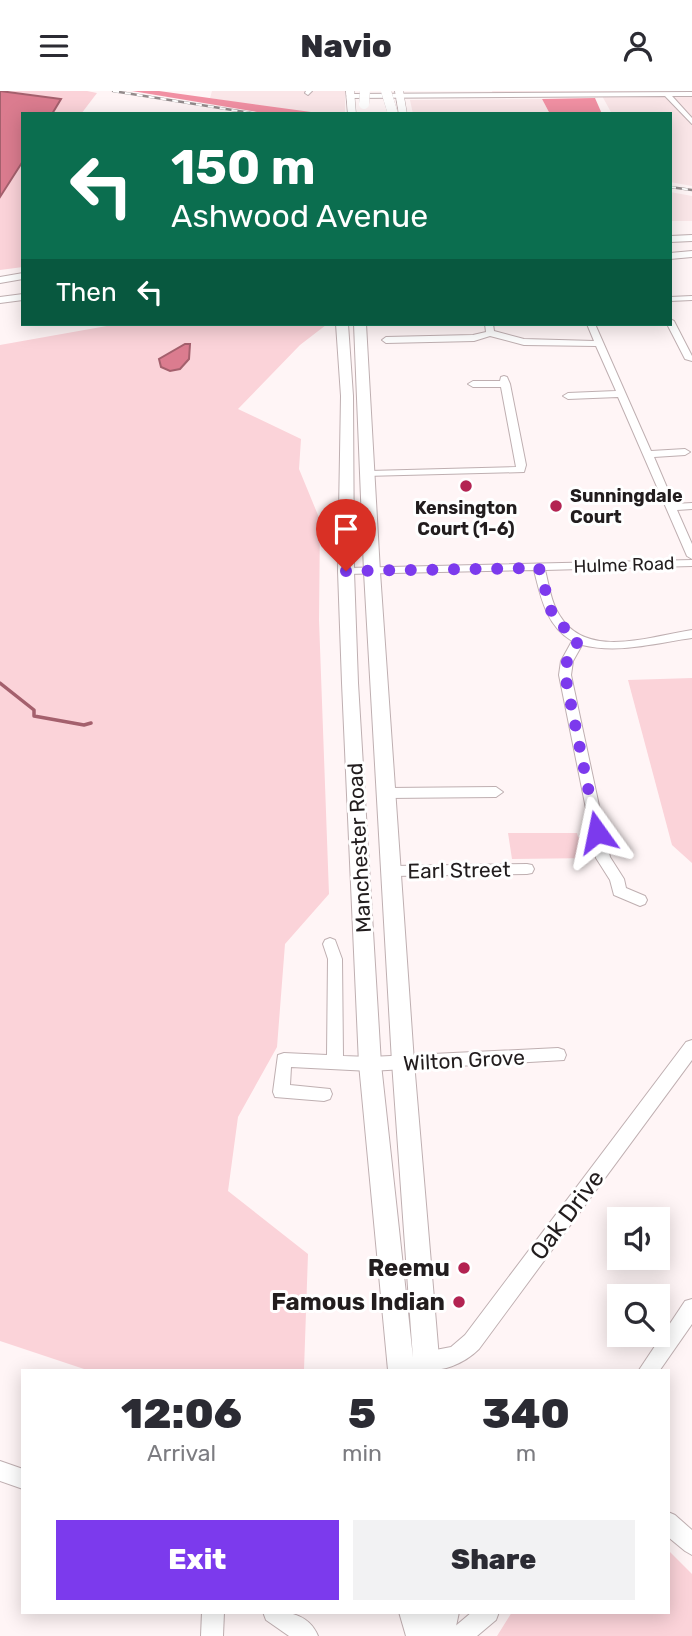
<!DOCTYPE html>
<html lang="en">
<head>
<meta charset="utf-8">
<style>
	body { margin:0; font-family:Rubik,sans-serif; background:#f2f2f3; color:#2b2b33; height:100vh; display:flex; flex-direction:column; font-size:26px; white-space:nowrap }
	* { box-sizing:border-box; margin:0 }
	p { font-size:23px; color:#7c7c81 }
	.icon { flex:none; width:38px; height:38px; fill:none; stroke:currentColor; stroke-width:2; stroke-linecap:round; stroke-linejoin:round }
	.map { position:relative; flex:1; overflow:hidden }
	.side { position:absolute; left:21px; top:1278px; width:649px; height:245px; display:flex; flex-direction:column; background:#fff; border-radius:0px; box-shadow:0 4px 18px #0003 }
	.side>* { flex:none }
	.guide { position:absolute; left:21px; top:21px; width:651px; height:214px; border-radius:0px; box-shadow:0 4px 18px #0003; background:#0b6e4f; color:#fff; overflow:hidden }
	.tools { position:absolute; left:607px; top:1116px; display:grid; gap:14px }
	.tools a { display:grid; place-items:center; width:63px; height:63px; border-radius:0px; background:#fff; box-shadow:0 4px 18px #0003; font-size:35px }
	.pin { position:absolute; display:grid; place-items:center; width:60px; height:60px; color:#fff; margin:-72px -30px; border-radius:50% 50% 50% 0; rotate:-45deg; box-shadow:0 0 7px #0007 }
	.pin .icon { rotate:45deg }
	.me { position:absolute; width:77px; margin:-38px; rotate:348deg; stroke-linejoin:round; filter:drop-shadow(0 0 5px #0008) }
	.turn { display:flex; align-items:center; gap:24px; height:147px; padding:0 35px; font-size:32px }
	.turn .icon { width:91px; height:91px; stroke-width:2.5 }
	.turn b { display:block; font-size:49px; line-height:60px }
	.then { display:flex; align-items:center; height:66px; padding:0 35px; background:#0003; gap:14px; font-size:26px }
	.eta { display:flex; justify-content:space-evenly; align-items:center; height:119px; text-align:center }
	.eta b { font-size:42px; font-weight:800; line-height:49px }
	.button { display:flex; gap:14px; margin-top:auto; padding:14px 35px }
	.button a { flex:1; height:80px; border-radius:0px; background:#7c3aed; color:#fff; font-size:28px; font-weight:800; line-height:80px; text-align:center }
	.button a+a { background:#f2f2f3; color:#2b2b33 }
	header { display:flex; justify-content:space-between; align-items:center; height:91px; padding:0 35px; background:#fff; font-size:32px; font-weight:800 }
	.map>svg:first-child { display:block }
	.built { fill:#fae6e8 }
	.green { fill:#fbd3d9 }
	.forest { fill:#f190a3 }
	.water { fill:#db7c8f; stroke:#a4606d; stroke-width:2 }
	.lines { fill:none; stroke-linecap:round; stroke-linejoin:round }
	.stream { stroke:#a4606d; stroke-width:3.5 }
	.minor-casing { stroke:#bfafb1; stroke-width:2 }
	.major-casing { stroke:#bfafb1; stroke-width:1 }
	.highway-casing { stroke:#bfafb1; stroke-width:2 }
	.minor { fill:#fff; fill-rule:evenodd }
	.major { fill:#fff; fill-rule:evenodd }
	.highway { fill:#fff; fill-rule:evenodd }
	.rail-casing { stroke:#938b8c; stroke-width:2.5 }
	.rail { stroke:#fff; stroke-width:2; stroke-dasharray:6; stroke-linecap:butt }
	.highway-bridge-casing { stroke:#bfafb1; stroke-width:10; stroke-linecap:butt }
	.highway-bridge { stroke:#fff; stroke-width:10 }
	.route { stroke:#7c3aed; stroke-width:12; stroke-dasharray:0 21.6 }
	.poi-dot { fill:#b32352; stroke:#fff; stroke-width:2.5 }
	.labels { text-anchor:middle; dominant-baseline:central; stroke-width:6; stroke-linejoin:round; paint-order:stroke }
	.far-poi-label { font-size:18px; font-weight:bold; fill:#221d1e; stroke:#fff; text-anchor:start }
	.far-street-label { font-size:18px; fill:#221d1e; stroke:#fff }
	.street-label { font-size:21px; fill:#221d1e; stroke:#fff }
	.near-street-label { font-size:24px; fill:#221d1e; stroke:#fff }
	.near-poi-label { font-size:24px; font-weight:bold; fill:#221d1e; stroke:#fff; text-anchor:end }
</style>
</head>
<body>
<header><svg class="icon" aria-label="menu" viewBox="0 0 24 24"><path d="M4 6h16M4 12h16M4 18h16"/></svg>Navio<svg class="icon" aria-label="person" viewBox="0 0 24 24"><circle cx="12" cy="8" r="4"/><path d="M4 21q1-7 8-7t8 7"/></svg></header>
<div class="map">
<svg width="692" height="1545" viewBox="0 0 692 1545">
	<rect width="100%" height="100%" fill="#fff5f6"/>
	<!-- built -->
	<g class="built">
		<path d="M 212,0 L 345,0 L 345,23 L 309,23 L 210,7 Z"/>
		<path d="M 492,0 L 692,0 L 692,95 L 670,91 L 670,23 L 612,23 L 601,3 L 493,3 Z"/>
		<path d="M 542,8 L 550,23 L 413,23 L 410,9 Z"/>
		<path d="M 670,101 L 692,105 L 692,130 L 670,130 Z"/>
	</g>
	<!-- green -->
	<g class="green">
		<path d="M 8,0 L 87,0 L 97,2 L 81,23 L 52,23 L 60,8 Z"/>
		<path d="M 23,70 L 23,176 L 0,179 L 0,106 Z"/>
		<path d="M 118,233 L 326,234 L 300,254 L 238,318 L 301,348 L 299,378 L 320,429 L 319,529 L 329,803 L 285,853 L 277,956 L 238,1026 L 228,1100 L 308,1163 L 304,1279 L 87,1279 L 0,1250 L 0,254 Z"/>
		<path d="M 692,587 L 692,772 L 672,754 L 628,589 Z"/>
		<path d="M 577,742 L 578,746 L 589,745 L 594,767 L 512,768 L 508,742 Z"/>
		<path d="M 669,1460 L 692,1483 L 692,1545 L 497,1545 L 512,1521 L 668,1521 Z"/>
	</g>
	<!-- forest -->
	<g class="forest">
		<path d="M 132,0 L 159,0 L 311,21 L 269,23 Z"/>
		<path d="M 595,7 L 602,23 L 550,23 L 542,8 Z"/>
	</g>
	<!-- water -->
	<g class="water">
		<path d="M 0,0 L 61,8 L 52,23 L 23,23 L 23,70 L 0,106 Z"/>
		<path d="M 185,253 L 190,253 L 189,268 L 180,278 L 170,280 L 161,276 L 159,268 Z"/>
	</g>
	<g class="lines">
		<!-- stream -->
		<path class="stream" d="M 0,592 L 34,619 L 34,625 L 84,634 L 91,632"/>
		<!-- minor casing -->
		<g class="minor-casing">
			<g id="minor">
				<path d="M 306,0 L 312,0 L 308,4 L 305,2 Z"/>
				<path d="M 692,1 L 692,5 L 672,5 L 692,27 L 692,33 L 665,5 L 350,7 L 347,5 L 350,3 Z"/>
				<path d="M 692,205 L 692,209 L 670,210 L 670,206 Z"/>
				<path d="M 670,228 L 674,230 L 692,265 L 692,270 L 685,268 L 667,233 L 670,233 Z"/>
				<path d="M 485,233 L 493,233 L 494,240 L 524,248 L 594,250 L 587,233 L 595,233 L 651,360 L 685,358 L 690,361 L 685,364 L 654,366 L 674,413 L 692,412 L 692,418 L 677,419 L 692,453 L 692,468 L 687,465 L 618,306 L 568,308 L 563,305 L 568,302 L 616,300 L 596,255 L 524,254 L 490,245 L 474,250 L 386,252 L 382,249 L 386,246 L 473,244 L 486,241 Z"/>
				<path d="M 504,285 L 507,286 L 510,293 L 526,374 L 524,381 L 365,385 L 365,381 L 369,380 L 516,376 L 501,296 L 473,296 L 468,293 L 473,290 L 500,290 L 501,286 Z"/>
				<path d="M 692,469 L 692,475 L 545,479 C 549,494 551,512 560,525 C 587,569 651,545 692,539 L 692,547 C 655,552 619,563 582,554 L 573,570 L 571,584 L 610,766 L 624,788 L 626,797 L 645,805 L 647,809 L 645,813 L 640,815 L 614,804 L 610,789 L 596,767 L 559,584 L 561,570 L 572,550 C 546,534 541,507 534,479 L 346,483 L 341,480 L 346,477 Z"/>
				<path d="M 496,696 L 503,701 L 496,706 L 388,707 L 381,702 L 388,697 Z"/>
				<path d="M 527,773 L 532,774 L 534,778 L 532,782 L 527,783 L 392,785 L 387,784 L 385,780 L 387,776 L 392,775 Z"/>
				<path d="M 330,847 L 335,849 L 342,868 L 343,965 L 370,966 L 558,957 L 564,959 L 566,964 L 564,969 L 370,980 L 291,976 L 290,994 L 330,998 L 332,1003 L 330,1008 L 324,1010 L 275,1006 L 273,1001 L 278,964 L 284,962 L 327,964 L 328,868 L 323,853 L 325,849 Z"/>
				<path d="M 692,949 L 692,969 L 479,1258 C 465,1272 440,1284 420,1276 L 417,1269 L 420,1262 L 451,1256 L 465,1244 L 686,951 Z"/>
				<path d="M 692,1208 L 692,1233 L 660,1279 L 639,1279 L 685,1210 Z"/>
				<path d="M 0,1370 L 23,1378 L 23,1398 L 0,1390 Z"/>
				<path d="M 668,1421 L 675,1424 L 692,1439 L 692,1464 L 685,1460 L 668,1446 Z"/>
				<path d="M 202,1521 L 224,1521 L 223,1545 L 201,1545 Z"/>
				<path d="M 263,1521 C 285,1520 308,1521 318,1545 L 289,1545 L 266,1529 Z"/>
				<path d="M 472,1521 L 499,1521 L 496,1529 L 477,1545 L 450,1545 L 453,1537 Z"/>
			</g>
		</g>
		<!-- major casing -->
		<g class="major-casing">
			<g id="major">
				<path d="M 346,0 L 354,0 L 356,23 L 348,23 Z"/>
				<path d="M 395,0 L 403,0 L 407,23 L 399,23 Z"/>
			</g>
		</g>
		<!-- highway casing -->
		<g class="highway-casing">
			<g id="highway">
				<path d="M 692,144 L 692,150 L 670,151 L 670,145 Z"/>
				<path d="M 692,160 L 692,166 L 670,168 L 670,162 Z"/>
				<path d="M 23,182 L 23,188 L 0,192 L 0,186 Z"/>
				<path d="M 23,203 L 23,209 L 0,212 L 0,206 Z"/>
				<path d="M 336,233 L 348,233 L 353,305 L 354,480 L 358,592 L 381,973 L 413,1267 L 392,971 L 364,481 L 354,233 L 366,233 L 380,481 L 414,971 L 440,1279 L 388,1279 L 359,973 L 342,592 L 338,480 L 341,305 Z"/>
				<path d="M 399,1521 L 459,1521 L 454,1545 L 406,1545 Z"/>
			</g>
		</g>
		<!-- minor -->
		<use href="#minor" class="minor"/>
		<!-- major -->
		<use href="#major" class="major"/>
		<!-- highway -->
		<use href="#highway" class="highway"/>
		<!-- rail casing -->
		<g class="rail-casing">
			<g id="rail">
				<path d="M 113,0 L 257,23"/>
				<path d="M 670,96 L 692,99"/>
			</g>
		</g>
		<!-- rail -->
		<use href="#rail" class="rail"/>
		<!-- highway-bridge casing -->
		<g class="highway-bridge-casing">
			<g id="highway-bridge">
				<path d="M 386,0 L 393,23"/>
				<path d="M 364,13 L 365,0"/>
			</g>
		</g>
		<!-- highway-bridge -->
		<use href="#highway-bridge" class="highway-bridge"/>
	</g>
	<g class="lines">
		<!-- route -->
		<path class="route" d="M 346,480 L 539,477 L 553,526 L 578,550 L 567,570 L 565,584 L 597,741"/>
	</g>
	<!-- markers -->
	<g class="poi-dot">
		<circle cx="466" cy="395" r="7"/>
		<circle cx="556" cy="415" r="7"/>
		<circle cx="464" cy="1177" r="7"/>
		<circle cx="459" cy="1211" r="7"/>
	</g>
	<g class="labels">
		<!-- far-poi labels -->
		<g class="far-poi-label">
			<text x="570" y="405">Sunningdale<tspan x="570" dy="21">Court</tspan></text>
			<text x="466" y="417" text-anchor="middle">Kensington<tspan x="466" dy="21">Court (1-6)</tspan></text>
		</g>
		<!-- far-street labels -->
		<g class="far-street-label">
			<text transform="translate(624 474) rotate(-2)">Hulme Road</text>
		</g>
		<!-- street labels -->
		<g class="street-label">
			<text transform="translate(359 757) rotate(-93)">Manchester Road</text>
			<text transform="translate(459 779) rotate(-1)">Earl Street</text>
			<text transform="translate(464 969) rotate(-3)">Wilton Grove</text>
		</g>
		<!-- near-street labels -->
		<g class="near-street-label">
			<text transform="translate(567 1124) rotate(-53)">Oak Drive</text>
		</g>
		<!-- near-poi labels -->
		<g class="near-poi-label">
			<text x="450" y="1177">Reemu</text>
			<text x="445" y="1211">Famous Indian</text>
		</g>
	</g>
</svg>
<div class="tools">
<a><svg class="icon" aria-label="sound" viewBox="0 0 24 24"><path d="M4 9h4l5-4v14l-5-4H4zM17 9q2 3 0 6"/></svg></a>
<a><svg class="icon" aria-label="search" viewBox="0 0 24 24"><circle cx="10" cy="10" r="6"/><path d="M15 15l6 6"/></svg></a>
</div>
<div class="pin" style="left:346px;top:480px;background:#d93025"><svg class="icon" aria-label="arrive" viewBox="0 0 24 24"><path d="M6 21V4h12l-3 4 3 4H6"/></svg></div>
<svg class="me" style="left:597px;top:741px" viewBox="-20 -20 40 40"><path d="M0-17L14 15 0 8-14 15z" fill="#7c3aed" stroke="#fff" stroke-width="4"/></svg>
<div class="guide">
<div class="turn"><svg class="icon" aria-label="left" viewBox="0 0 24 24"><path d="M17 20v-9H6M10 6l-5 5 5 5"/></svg><div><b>150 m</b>Ashwood Avenue</div></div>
<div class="then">Then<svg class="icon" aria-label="left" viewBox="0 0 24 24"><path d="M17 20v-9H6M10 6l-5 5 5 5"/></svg></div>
</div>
<section class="side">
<div class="eta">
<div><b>12:06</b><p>Arrival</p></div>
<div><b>5</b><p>min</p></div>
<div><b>340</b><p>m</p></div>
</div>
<div class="button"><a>Exit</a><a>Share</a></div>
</section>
</div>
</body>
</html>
